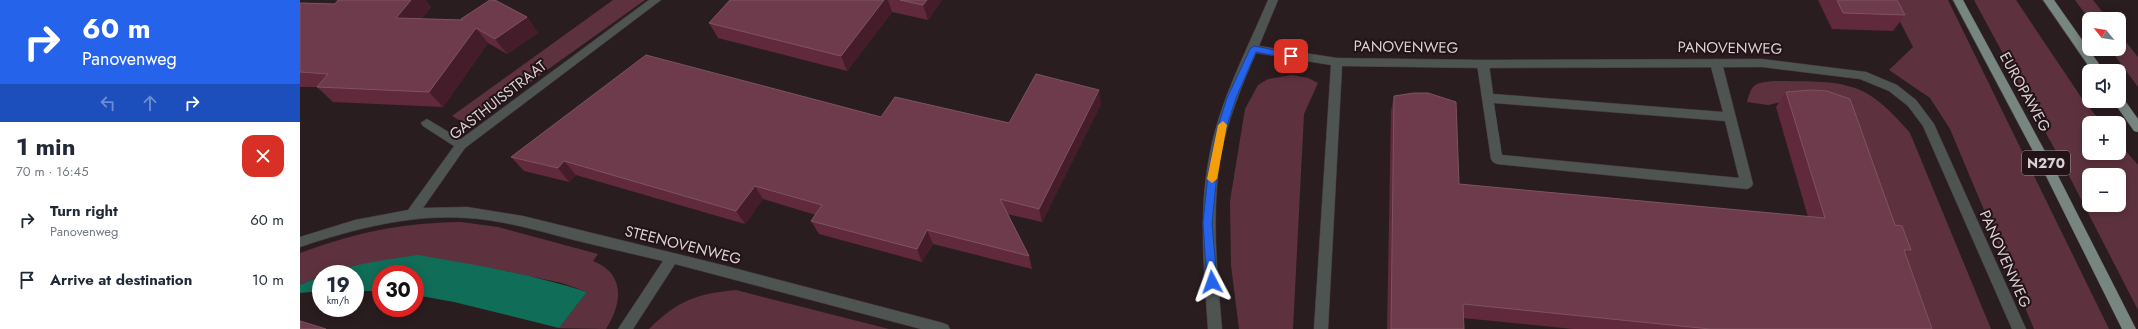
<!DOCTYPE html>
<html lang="en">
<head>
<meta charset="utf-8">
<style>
	body { margin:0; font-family:Jost,sans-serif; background:#f6f6f7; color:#1f2937; height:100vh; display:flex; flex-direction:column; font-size:15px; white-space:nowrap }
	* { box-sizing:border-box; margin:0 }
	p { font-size:13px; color:#747a83 }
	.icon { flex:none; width:22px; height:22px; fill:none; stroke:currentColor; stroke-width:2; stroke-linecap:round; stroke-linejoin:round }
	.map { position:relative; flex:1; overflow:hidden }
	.drawer { display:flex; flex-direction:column; background:#fff; width:300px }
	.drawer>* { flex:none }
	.banner { background:#2563eb; color:#fff; overflow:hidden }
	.needle { width:26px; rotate:300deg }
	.fabs { position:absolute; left:1782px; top:12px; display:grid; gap:8px }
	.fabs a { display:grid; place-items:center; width:44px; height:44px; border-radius:8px; background:#fff; box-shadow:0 2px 10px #0003; font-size:20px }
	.speed { position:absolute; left:12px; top:265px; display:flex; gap:8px; font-size:20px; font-weight:700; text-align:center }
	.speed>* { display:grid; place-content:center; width:52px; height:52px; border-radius:50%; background:#fff; box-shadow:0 2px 10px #0003; line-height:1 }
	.speed small { font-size:10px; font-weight:400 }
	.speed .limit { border:6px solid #d22; background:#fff; color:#111 }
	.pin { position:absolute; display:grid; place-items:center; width:34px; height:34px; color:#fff; margin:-17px; border-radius:8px; box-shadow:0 2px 6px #0006 }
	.me { position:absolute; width:44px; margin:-22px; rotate:356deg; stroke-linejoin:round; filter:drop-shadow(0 0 3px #0008) }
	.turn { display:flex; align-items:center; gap:14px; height:84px; padding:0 16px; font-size:18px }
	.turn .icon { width:52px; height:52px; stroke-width:2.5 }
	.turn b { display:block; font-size:28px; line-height:34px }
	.lanes { display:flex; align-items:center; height:38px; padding:0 16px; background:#0003; justify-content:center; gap:20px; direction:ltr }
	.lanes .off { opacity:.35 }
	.round { display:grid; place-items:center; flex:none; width:42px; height:42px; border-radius:12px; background:#f6f6f7 }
	.head { display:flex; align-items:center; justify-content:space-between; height:68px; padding:0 16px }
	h1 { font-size:24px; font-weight:700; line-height:30px }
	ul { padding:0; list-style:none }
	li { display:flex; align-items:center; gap:12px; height:60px; padding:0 16px }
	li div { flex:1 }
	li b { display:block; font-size:15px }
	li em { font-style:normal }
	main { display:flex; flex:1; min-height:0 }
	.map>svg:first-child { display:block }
	.green { fill:#5d323e; fill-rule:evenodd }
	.water { fill:#106d58 }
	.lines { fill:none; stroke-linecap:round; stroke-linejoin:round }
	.lane-casing { stroke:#463a3c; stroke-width:1 }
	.street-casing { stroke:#463a3c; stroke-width:1 }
	.primary-casing { stroke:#463a3c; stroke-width:1 }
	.lane { fill:#4d5451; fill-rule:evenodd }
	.street { fill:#4d5451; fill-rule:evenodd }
	.primary { fill:#778681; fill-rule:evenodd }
	.wall { fill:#602a3c }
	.shaded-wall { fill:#451d2a }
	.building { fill:#6d3b4c; stroke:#7e5361 }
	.route { fill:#2563eb; stroke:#184099 }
	.slow { fill:#f59e0b }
	.labels { text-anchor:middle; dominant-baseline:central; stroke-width:4; stroke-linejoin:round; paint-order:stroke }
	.shield { fill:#211317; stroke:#a2979a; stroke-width:1 }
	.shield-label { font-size:14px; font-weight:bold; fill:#dad0d2 }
	.street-label { font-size:15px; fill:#dad0d2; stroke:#211317 }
</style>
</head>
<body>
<main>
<section class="drawer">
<div class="banner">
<div class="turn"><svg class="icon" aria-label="right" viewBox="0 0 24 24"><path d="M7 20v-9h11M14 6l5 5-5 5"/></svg><div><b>60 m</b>Panovenweg</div></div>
<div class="lanes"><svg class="icon off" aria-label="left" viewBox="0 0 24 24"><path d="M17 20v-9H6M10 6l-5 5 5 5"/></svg><svg class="icon off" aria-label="ahead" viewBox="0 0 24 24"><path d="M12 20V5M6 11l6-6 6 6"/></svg><svg class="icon" aria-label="right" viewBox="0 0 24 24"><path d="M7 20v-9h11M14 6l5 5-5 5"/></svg></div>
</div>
<div class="head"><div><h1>1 min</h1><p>70 m · 16:45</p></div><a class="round" style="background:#d93025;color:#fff"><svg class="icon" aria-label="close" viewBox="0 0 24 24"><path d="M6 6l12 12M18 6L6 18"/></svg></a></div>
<ul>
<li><svg class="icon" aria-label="right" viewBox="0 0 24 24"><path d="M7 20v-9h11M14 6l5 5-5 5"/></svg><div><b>Turn right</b><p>Panovenweg</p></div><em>60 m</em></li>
<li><svg class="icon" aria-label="arrive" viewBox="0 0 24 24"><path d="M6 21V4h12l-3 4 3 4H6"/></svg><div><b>Arrive at destination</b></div><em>10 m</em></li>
</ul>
</section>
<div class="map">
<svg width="1838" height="329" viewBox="0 0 1838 329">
	<rect width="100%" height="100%" fill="#2a1d20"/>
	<!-- green -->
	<g class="green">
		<path d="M 313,0 L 345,0 L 169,126 L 152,116 Z"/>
		<path d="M 1589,0 L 1648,0 L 1809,329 L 1734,329 L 1650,129 L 1630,98 L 1589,70 L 1613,47 Z"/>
		<path d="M 1674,0 L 1716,0 L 1783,100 L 1802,123 L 1789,123 L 1789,153 L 1819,153 L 1819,143 L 1838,165 L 1838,310 L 1767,172 ZM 1789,175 L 1819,175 L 1819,205 L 1789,205 Z"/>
		<path d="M 1775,0 L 1793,0 L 1808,19 L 1789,19 Z"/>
		<path d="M 1819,33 L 1838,57 L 1838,87 L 1810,49 L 1819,49 Z"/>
		<path d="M 992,75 L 1008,78 L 1018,83 L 1004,114 L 993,329 L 939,329 L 931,265 L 930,201 L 945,109 L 958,85 L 968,79 Z"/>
		<path d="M 1474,81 C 1504,82 1541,78 1568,94 C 1584,104 1598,119 1610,133 L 1691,329 L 1623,329 L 1494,99 L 1468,105 L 1447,102 C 1452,83 1455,83 1474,81 Z"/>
		<path d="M 161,222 L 198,227 L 298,254 L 293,261 C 326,274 322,304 306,329 L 259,328 L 287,292 L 262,283 L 205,271 L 43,268 L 27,274 L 21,274 L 21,276 L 0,285 L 0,253 C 57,232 101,223 161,222 Z"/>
		<path d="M 436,290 L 589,329 L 349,329 C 378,300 396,294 436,290 Z"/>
	</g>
	<!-- water -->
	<g class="water">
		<path d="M 118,255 C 175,265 232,274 287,292 L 259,328 L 154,302 L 115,295 L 115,274 L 81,274 L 81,291 L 55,291 L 55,274 L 27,274 C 56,263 87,260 118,255 Z"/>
		<path d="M 21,276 L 21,291 L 0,293 L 0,285 Z"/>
	</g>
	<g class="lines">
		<!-- lane casing -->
		<g class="lane-casing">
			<g id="lane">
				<path d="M 1416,59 L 1422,63 L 1453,184 L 1451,187 L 1447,189 L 1197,164 L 1193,162 L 1191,159 L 1177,64 L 1179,61 L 1183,60 L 1189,64 L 1193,94 L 1423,112 L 1410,63 ZM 1194,103 L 1425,121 L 1439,178 L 1202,155 Z"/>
				<path d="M 127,119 L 165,142 L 167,145 L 165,148 L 157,148 L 123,126 L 121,123 Z"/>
			</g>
		</g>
		<!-- street casing -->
		<g class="street-casing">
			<g id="street">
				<path d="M 349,0 L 361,0 L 165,148 L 123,208 L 167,207 L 223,216 L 426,266 L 643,323 L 648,325 L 650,329 L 621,329 L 375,264 L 333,329 L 318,329 L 363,261 C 333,254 303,247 274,240 C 239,231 203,220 167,218 C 110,214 54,229 0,247 L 0,237 L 55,220 L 108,210 L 157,142 Z"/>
				<path d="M 968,0 L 978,0 L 959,46 L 1037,58 L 1183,60 L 1462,59 L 1566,72 L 1597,85 L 1616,100 L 1634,124 L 1726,329 L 1712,329 L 1623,126 L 1608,106 L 1589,91 L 1560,79 L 1462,67 L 1183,68 L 1042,66 L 1028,329 L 1014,329 L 1031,65 L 956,53 C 942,85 928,119 921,154 C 911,212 917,271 922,329 L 908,329 C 904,270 898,211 910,153 C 920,100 947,50 968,0 Z"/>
			</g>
		</g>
		<!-- primary casing -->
		<g class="primary-casing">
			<g id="primary">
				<path d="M 1653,0 L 1663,0 L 1754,168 L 1836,329 L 1822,329 L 1744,172 Z"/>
				<path d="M 1743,0 L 1754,0 L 1804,71 L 1792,71 Z"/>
				<path d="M 1819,97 L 1823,98 L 1838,119 L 1838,132 L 1834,131 L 1813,101 L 1819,101 Z"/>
			</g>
		</g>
		<!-- lane -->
		<use href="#lane" class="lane"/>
		<!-- street -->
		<use href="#street" class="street"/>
		<!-- primary -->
		<use href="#primary" class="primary"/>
	</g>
	<!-- wall -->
	<g class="wall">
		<path d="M 61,0 L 125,0 L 131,7 L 121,19 L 162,20 L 161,19 L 227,17 L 238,33 L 207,54 L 188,43 L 143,107 L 33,102 L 17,87 L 0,87 L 0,3 L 35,4 Z"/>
		<path d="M 430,0 L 642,0 L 628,20 L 592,12 L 547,71 L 418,38 L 409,23 Z"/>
		<path d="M 1518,0 L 1597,0 L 1605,15 L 1593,31 L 1532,29 Z"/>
		<path d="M 1486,92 L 1595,225 L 1611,250 L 1606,255 L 1632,329 L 1273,329 L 1163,318 L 1164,329 L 1087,329 L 1091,111 L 1094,96 L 1159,184 L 1508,217 L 1476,107 Z"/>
		<path d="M 801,104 L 742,222 L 707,214 L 729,256 L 732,269 L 633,244 L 622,262 L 519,234 L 511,221 L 516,215 L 463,199 L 445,224 L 276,175 L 269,182 L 224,171 L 211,157 L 581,117 L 709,123 Z"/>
	</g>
	<!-- shaded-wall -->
	<g class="shaded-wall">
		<path d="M 111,0 L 125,0 L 131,7 L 109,33 L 96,18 Z"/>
		<path d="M 584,0 L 588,0 L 592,12 L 547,71 L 541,56 Z"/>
		<path d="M 627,0 L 642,0 L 628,20 L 623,5 Z"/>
		<path d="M 227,17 L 238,33 L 207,54 L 195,39 Z"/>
		<path d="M 176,28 L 188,43 L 143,107 L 129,92 Z"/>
		<path d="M 799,90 L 801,104 L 742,222 L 739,209 Z"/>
		<path d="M 264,161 L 276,175 L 269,182 L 258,168 Z"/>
		<path d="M 455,186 L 463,199 L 445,224 L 436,211 Z"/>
		<path d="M 627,230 L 633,244 L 622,262 L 617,249 Z"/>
	</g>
	<!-- building -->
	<g class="building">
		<path d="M 38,0 L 111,0 L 96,18 L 163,20 L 161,19 L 190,0 L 195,0 L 227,17 L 195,39 L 176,28 L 129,92 L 17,87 L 28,74 L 0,72 L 0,3 L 35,4 Z"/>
		<path d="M 430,0 L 584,0 L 541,56 L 409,23 Z"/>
		<path d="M 600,0 L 627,0 L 623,5 Z"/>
		<path d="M 1537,0 L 1597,0 L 1605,15 L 1543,13 Z"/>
		<path d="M 346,55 L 581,117 L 595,97 L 709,123 L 736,74 L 799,90 L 739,209 L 700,199 L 729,256 L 627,230 L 617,249 L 511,221 L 522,205 L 455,186 L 436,211 L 264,161 L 258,168 L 211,157 Z"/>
		<path d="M 1512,90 L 1527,91 L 1550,99 L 1595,225 L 1602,226 L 1611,250 L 1604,250 L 1632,329 L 1410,329 L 1163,304 L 1164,329 L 1091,329 L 1094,96 L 1114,93 L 1128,93 L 1156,102 L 1159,184 L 1525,218 L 1486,92 Z"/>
		<path d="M 0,321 L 26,329 L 0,329 Z"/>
	</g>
	<!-- route -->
	<path class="route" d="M 954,46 L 991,53 L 995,56 L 991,59 L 956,52 L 936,98 L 926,129 L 917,174 L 912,223 L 917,282 L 912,286 L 907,282 L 903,223 L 908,174 L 917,129 L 927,98 L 950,49 Z"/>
	<!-- slow -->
	<path class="slow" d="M 923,121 L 927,125 L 917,179 L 912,183 L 907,179 L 918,125 Z"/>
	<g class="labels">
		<!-- shield labels -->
		<rect class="shield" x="1722" y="151" width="48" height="24" rx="3"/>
		<g class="shield-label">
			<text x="1746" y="163">N270</text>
		</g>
		<!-- street labels -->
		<g class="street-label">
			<text transform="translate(1106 47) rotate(1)">PANOVENWEG</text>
			<text transform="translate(1430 48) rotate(1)">PANOVENWEG</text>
			<text transform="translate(1725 92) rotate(61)">EUROPAWEG</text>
			<text transform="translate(198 100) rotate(-38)">GASTHUISSTRAAT</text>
			<text transform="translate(383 245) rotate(14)">STEENOVENWEG</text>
			<text transform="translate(1705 259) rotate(66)">PANOVENWEG</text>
		</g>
	</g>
</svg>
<div class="fabs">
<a><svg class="needle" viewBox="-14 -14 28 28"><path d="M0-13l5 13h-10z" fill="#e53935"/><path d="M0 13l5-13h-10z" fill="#747a83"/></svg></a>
<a><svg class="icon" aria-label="sound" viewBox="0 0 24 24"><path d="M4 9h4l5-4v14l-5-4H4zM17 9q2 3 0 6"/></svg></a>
<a>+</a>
<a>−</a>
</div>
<div class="speed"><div>19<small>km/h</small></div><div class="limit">30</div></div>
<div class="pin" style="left:991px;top:56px;background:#d93025"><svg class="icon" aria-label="arrive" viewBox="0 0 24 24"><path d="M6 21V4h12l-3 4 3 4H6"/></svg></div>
<svg class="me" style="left:912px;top:282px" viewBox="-20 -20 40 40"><path d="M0-17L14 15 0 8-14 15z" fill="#2563eb" stroke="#fff" stroke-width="4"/></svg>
</div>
</main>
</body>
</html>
